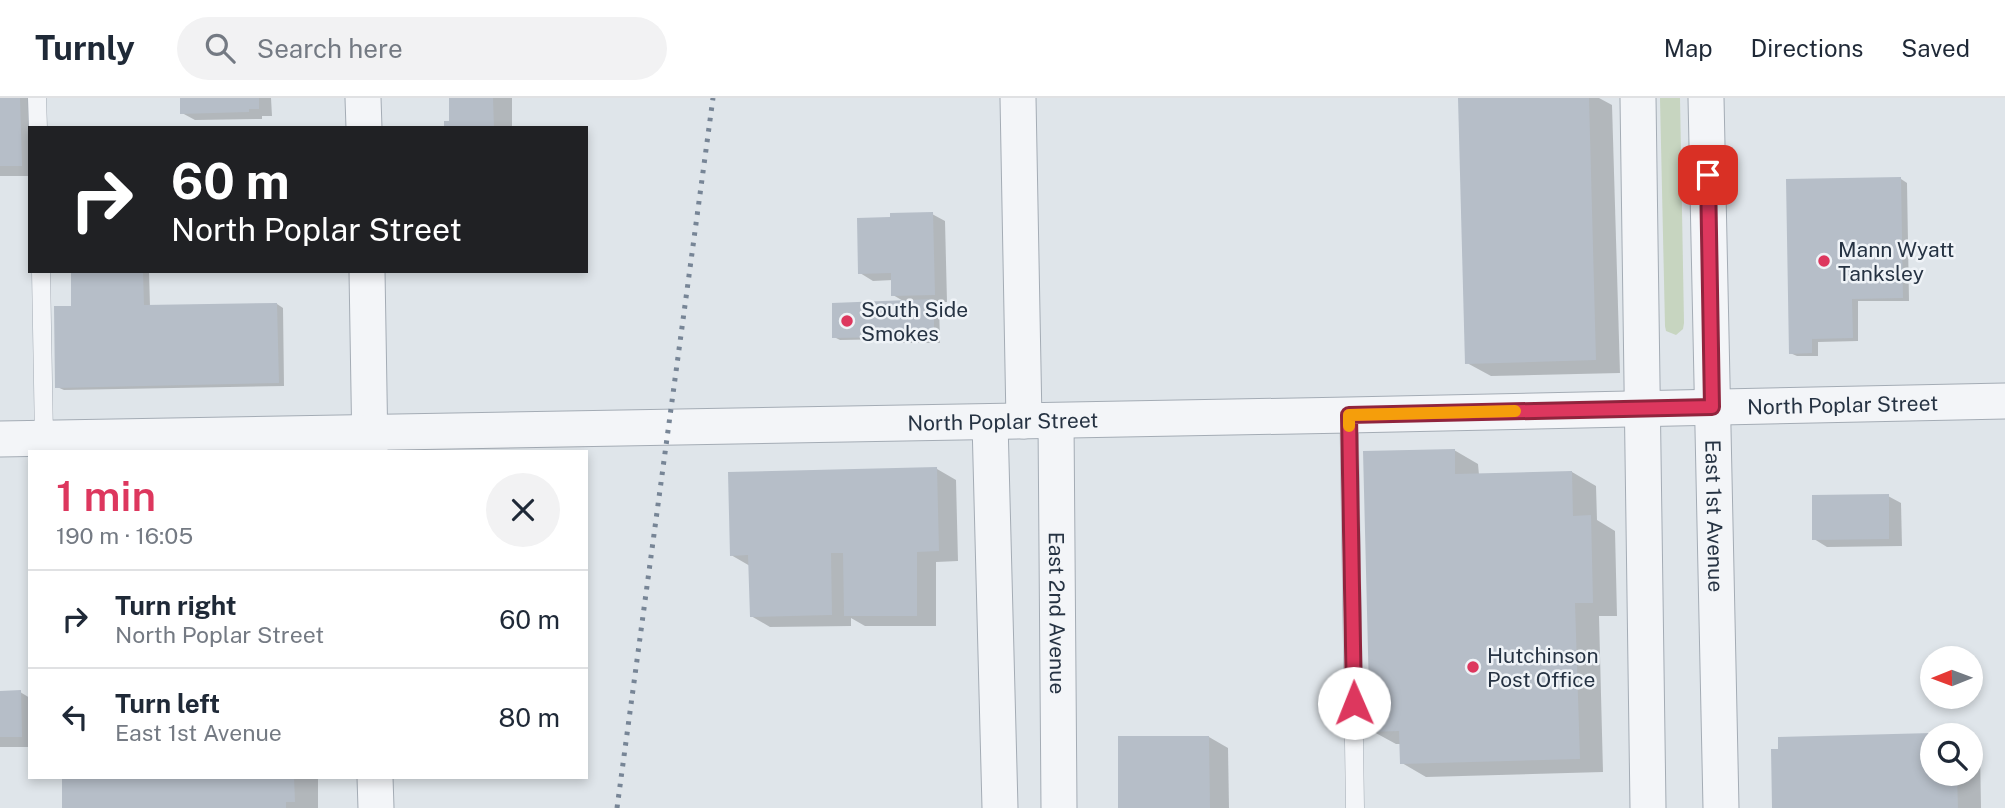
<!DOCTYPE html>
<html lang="en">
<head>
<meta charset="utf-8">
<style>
	body { margin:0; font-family:"Public Sans",sans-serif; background:#f2f2f3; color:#1f2937; height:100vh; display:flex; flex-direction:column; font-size:26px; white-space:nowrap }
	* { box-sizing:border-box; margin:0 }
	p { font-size:23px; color:#747a83 }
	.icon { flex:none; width:38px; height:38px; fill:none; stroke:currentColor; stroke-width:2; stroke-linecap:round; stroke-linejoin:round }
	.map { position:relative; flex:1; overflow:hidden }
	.details { position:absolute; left:28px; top:352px; width:560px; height:329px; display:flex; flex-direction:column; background:#fff; border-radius:0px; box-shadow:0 4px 10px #0003 }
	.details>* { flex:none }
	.hud { position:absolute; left:28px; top:28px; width:560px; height:147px; border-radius:0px; box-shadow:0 4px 10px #0003; background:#202124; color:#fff; overflow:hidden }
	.needle { width:46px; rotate:269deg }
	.buttons { position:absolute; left:1920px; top:548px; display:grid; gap:14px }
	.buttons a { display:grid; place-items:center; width:63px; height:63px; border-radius:50%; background:#fff; box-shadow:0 4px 10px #0003; font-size:35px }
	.pin { position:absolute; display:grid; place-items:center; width:60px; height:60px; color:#fff; margin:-30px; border-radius:14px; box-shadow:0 4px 10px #0006 }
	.me { position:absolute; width:77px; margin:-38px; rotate:359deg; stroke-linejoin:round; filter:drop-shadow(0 0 5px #0008) }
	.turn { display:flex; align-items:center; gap:24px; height:147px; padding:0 28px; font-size:32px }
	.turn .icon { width:91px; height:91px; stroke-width:2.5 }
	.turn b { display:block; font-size:49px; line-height:60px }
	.round { display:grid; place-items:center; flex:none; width:74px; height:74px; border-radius:37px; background:#f2f2f3 }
	.overview { display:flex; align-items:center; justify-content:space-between; height:119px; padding:0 28px }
	h1 { font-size:42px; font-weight:600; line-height:52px; color:#dd375e }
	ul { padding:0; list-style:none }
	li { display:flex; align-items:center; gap:21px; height:98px; padding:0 28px; border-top:2px solid #e0e1e3 }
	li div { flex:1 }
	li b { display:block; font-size:26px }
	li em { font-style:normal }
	header { display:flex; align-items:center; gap:42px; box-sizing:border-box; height:98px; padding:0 35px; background:#fff; border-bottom:2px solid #e0e1e3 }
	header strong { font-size:33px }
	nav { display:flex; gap:38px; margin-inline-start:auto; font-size:24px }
	.search { width:490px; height:63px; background:#f2f2f3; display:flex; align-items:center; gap:18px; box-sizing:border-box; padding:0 24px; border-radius:38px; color:#747a83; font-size:26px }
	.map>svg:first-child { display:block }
	.green { fill:#c7d5c0 }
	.shadow { fill:#0003 }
	.building { fill:#b6bec8 }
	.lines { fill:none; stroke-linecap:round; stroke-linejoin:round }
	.service-casing { stroke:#a4acb5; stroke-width:19 }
	.minor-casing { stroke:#a4acb5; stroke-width:37 }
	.service { stroke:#f3f5f8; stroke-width:18 }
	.minor { stroke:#f3f5f8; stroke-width:35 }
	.rail { stroke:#778596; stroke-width:5; stroke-dasharray:3.5 7; stroke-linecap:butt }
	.route-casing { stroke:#90243d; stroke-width:18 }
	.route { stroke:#dd375e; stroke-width:12 }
	.slow { stroke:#f59e0b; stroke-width:12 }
	.poi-dot { fill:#dd375e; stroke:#eff3f7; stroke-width:2.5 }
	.labels { text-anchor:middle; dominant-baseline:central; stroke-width:5; stroke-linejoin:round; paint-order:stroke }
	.poi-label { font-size:21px; fill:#263343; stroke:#eff3f7; text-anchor:start }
	.street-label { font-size:21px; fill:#263343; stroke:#eff3f7 }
</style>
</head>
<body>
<header>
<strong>Turnly</strong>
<div class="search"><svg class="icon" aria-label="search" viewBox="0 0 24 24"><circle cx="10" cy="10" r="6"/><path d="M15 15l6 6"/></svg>Search here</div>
<nav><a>Map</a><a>Directions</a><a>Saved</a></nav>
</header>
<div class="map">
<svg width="2005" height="710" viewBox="0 0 2005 710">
	<rect width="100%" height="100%" fill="#dfe5ea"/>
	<!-- green -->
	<path class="green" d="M 1660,0 L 1680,0 L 1684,225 L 1683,231 L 1676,237 L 1666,233 L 1665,228 Z"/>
	<!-- shadow -->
	<g class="shadow">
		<rect x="0" y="0" width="30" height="78"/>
		<path d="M 181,0 L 271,0 L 272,18 L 262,18 L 262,21 L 195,22 L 182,15 Z"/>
		<path d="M 450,0 L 512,0 L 512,30 L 446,30 L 451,24 Z"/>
		<path d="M 1460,0 L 1599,0 L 1612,7 L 1620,275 L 1491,278 L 1467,265 Z"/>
		<path d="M 1901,81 L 1907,85 L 1909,203 L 1858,203 L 1858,243 L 1818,244 L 1818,258 L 1797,258 L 1790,255 Z"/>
		<path d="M 932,116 L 945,123 L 947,204 L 939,204 L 940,245 L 904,245 L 898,241 L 840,242 L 834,239 L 905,204 L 893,197 L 893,182 L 873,183 L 860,175 Z"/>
		<path d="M 72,173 L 149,173 L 150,209 L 277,206 L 283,210 L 284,288 L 64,292 L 57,289 L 73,209 Z"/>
		<path d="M 1454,352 L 1478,366 L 1479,377 L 1572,374 L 1596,388 L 1597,422 L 1615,433 L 1617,518 L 1599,518 L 1603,674 L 1426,679 L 1402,665 L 1401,646 L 1396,646 L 1372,633 Z"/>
		<path d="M 937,371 L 956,382 L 958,463 L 936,464 L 936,528 L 865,528 L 851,520 L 851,528 L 770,529 L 751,518 L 750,468 L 731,457 Z"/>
		<path d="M 1888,398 L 1901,405 L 1902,448 L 1827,449 L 1814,441 Z"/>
		<path d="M 0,594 L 20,594 L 30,600 L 30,649 L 0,649 Z"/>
		<path d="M 1932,637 L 1932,676 L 1970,676 L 1970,645 L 1980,651 L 1981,710 L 1773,710 Z"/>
		<path d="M 1209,639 L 1228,650 L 1229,710 L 1120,710 Z"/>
		<rect x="64" y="679" width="254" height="31"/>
	</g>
	<!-- building -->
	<g class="building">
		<path d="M 0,0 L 20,0 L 22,68 L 0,68 Z"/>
		<path d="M 180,0 L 259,0 L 259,11 L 249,11 L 249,14 L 180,16 Z"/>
		<path d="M 449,0 L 493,0 L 494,30 L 444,30 L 444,23 L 449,23 Z"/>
		<path d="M 1458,0 L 1589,0 L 1596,262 L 1465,266 Z"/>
		<path d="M 1901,79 L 1903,200 L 1852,201 L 1853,240 L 1812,241 L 1812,255 L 1789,256 L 1786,81 Z"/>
		<path d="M 933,114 L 935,197 L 891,198 L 891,175 L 858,176 L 857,120 L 890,119 L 890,115 Z"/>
		<path d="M 71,173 L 143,173 L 144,207 L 277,205 L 279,285 L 55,290 L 54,208 L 71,208 Z"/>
		<path d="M 934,201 L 934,242 L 896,243 L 896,239 L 832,240 L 832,205 Z"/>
		<path d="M 1455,351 L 1455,376 L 1572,373 L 1573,418 L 1591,417 L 1593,505 L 1575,505 L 1580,661 L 1400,666 L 1399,633 L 1370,634 L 1363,353 Z"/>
		<path d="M 937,369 L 939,453 L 917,454 L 917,518 L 844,518 L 843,455 L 831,455 L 832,517 L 750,519 L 748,457 L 730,458 L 728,374 Z"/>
		<path d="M 1889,396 L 1889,441 L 1812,442 L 1812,397 Z"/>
		<path d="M 21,592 L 22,639 L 0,639 L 0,593 Z"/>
		<path d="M 1932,635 L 1932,676 L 1957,676 L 1958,710 L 1772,710 L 1771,651 L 1778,651 L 1778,639 Z"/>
		<path d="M 1118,638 L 1209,638 L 1210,710 L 1118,710 Z"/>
		<path d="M 62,679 L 294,679 L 295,704 L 286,704 L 286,710 L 62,710 Z"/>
	</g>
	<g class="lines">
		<!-- service casing -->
		<g class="service-casing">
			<g id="service">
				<path d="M 37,0 L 38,30"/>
				<path d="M 41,173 L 44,340"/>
				<path d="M 1349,317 L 1355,710"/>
			</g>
		</g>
		<!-- minor casing -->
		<g class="minor-casing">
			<g id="minor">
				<path d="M 363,0 L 364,30"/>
				<path d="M 1018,0 L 1024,323"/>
				<path d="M 1638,0 L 1648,710"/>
				<path id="s1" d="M 1706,0 L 1721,710"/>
				<path d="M 367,173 L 370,354"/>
				<path id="s2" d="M 1056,323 L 1059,710"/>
				<path d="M 990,324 L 1000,710"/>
				<path id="s3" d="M 0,341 L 1349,317 L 2005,303"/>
				<path d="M 375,679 L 376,710"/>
			</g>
		</g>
		<!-- service -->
		<use href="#service" class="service"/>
		<!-- minor -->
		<use href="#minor" class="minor"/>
		<!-- rail -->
		<path class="rail" d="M 617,710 L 713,0"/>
	</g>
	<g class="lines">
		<!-- route casing -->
		<g class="route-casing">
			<path id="route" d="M 1354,605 L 1349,317 L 1712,309 L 1708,77"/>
		</g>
		<!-- route -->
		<use href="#route" class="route"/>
		<!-- slow -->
		<path class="slow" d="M 1349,328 L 1349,317 L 1515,313"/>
	</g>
	<!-- markers -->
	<g class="poi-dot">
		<circle cx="1824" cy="163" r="7"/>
		<circle cx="847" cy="223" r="7"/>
		<circle cx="1473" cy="569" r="7"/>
	</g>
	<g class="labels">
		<!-- poi labels -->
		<g class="poi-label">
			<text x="1838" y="151">Mann Wyatt<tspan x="1838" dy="24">Tanksley</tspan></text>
			<text x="861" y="211">South Side<tspan x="861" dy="24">Smokes</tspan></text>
			<text x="1487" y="557">Hutchinson<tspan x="1487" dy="24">Post Office</tspan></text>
		</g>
		<!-- street labels -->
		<g class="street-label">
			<text stroke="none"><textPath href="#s3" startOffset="1843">North Poplar Street</textPath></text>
			<text stroke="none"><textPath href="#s3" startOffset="1003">North Poplar Street</textPath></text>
			<text stroke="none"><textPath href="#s1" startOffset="418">East 1st Avenue</textPath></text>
			<text stroke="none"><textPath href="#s2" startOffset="192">East 2nd Avenue</textPath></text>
		</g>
	</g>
</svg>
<div class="buttons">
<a><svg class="needle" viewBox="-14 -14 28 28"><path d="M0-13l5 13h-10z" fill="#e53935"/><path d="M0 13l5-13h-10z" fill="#747a83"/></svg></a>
<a><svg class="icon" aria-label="search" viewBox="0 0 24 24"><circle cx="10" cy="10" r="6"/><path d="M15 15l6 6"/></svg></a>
</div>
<div class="pin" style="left:1708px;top:77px;background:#d93025"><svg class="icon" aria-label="arrive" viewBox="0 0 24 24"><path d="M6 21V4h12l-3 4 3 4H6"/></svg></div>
<svg class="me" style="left:1354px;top:605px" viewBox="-20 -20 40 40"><circle r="19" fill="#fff"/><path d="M0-13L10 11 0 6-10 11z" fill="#dd375e"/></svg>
<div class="hud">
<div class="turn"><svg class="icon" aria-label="right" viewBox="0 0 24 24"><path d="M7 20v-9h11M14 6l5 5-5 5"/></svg><div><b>60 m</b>North Poplar Street</div></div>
</div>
<section class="details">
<div class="overview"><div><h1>1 min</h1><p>190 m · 16:05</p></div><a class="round"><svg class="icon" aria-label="close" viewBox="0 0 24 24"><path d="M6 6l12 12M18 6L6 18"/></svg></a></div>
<ul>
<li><svg class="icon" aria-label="right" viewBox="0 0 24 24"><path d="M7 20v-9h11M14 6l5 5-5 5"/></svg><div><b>Turn right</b><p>North Poplar Street</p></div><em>60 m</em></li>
<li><svg class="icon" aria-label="left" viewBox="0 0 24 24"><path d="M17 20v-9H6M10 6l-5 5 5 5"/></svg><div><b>Turn left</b><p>East 1st Avenue</p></div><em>80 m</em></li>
</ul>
</section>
</div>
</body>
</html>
